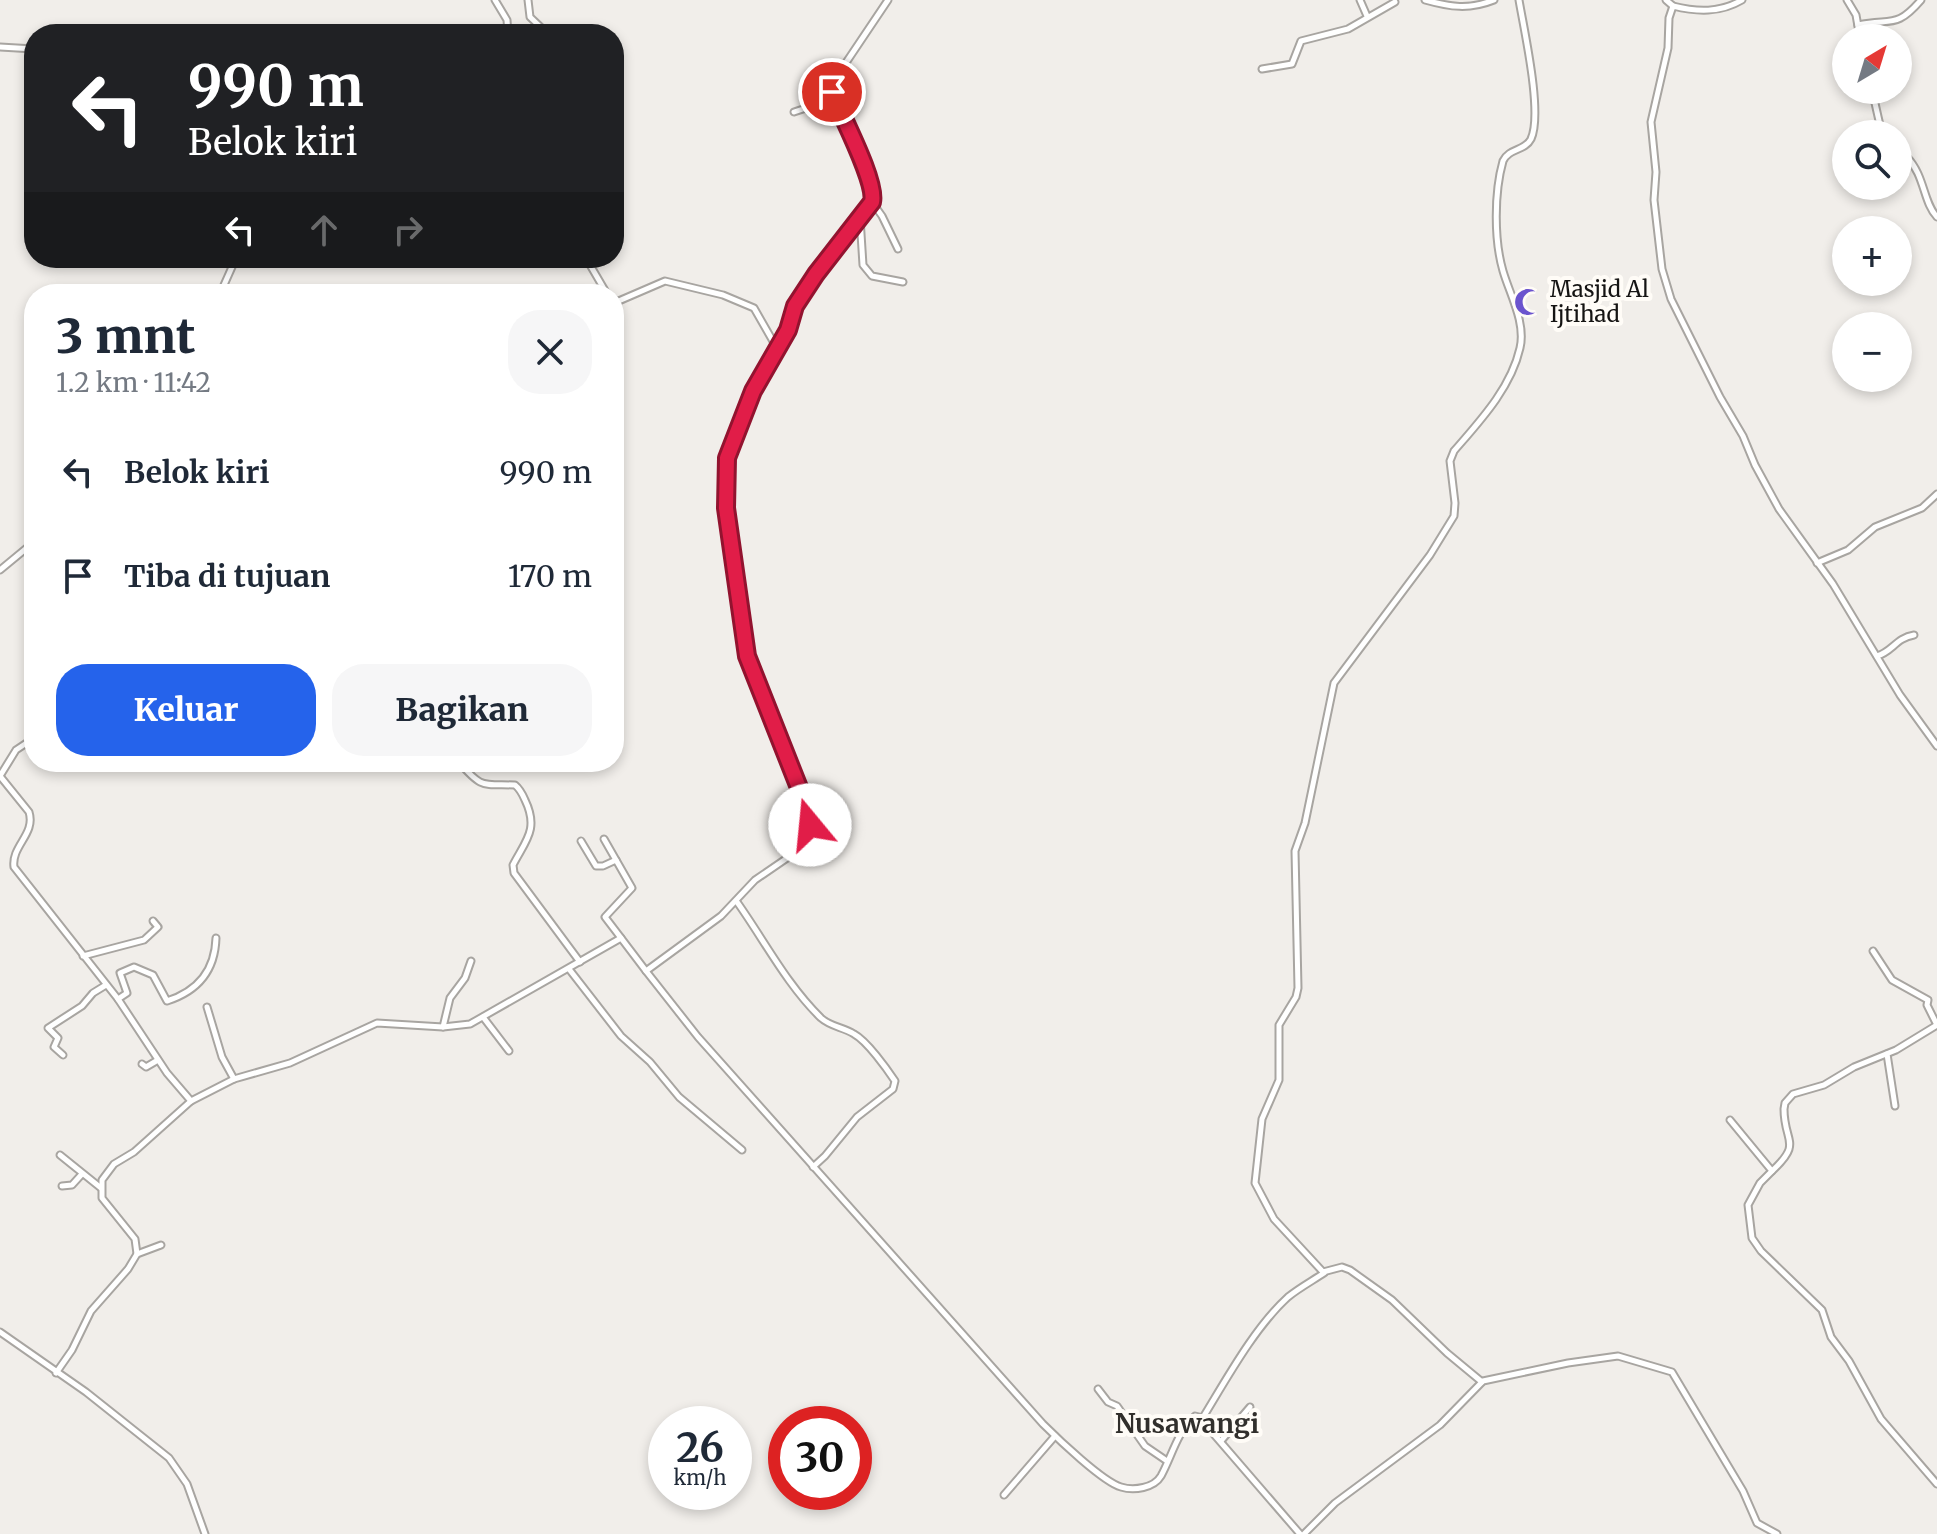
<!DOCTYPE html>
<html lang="id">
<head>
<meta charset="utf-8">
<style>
	body { margin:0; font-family:Merriweather,serif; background:#f6f6f7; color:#1f2937; height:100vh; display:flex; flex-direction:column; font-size:30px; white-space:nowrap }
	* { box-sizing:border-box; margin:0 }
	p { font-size:26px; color:#747a83 }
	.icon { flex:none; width:44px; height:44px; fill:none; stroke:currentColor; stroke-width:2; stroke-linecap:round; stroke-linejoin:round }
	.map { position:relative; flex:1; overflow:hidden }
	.details { position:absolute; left:24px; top:284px; width:600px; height:488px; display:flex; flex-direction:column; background:#fff; border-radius:32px; box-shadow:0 4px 12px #0003 }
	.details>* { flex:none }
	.hud { position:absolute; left:24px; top:24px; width:600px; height:244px; border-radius:32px; box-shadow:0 4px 12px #0003; background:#202124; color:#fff; overflow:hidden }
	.needle { width:52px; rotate:38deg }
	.buttons { position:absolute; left:1832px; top:24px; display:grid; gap:16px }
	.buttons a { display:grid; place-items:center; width:80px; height:80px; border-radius:50%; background:#fff; box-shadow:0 4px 12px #0003; font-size:40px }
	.speed { position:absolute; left:648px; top:1406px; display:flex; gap:16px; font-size:40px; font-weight:700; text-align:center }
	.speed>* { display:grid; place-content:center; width:104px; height:104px; border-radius:50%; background:#fff; box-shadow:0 4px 12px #0003; line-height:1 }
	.speed small { font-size:20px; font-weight:400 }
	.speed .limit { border:12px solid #d22; background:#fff; color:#111 }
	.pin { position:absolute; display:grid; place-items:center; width:68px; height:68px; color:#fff; margin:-34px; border:4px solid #fff; border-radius:50%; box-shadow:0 2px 8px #0007 }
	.me { position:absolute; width:88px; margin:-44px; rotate:343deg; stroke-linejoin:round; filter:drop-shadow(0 0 6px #0008) }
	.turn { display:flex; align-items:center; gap:28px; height:168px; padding:0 32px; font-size:36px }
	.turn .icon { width:104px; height:104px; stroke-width:2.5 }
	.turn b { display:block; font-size:56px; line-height:68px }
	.lanes { display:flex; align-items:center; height:76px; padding:0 32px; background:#0003; justify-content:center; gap:40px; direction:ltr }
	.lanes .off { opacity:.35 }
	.round { display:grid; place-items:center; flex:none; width:84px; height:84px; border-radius:32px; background:#f6f6f7 }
	.summary { display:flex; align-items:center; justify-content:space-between; height:136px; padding:0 32px }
	h1 { font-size:48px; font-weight:800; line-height:60px }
	.cta { display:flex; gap:16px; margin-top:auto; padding:16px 32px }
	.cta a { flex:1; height:92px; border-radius:32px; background:#2563eb; color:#fff; font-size:32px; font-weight:800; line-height:92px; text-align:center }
	.cta a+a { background:#f6f6f7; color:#1f2937 }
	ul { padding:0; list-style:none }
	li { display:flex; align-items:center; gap:24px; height:104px; padding:0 32px }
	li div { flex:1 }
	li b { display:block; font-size:30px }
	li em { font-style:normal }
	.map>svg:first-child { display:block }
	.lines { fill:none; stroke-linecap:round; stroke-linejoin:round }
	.street-casing { stroke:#a8a5a1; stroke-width:9 }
	.street { stroke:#fff; stroke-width:5 }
	.route-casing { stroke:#92132f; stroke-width:20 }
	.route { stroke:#e11d48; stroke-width:14 }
	.labels { text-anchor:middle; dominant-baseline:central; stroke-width:8; stroke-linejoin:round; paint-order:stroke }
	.poi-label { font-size:22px; fill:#151413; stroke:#fffcf7; text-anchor:start }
	.quarter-label { font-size:26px; font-weight:bold; fill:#312f2c; stroke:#fffcf7 }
</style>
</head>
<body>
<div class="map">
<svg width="1937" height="1534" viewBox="0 0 1937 1534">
	<rect width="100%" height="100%" fill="#f1eeea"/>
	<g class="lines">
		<!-- street casing -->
		<g class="street-casing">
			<g id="street">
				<path d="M 495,0 L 507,20 L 508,34"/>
				<path d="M 528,0 L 530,17 L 548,34"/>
				<path d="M 888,0 L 831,85 L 868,176 L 873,191 L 872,202 L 816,274 L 795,306 L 788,330 L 753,391 L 727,458 L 726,508 L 747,656 L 809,813 L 810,825 L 806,838 L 793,854 L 755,880 L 721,916 L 646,971 L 698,1037 L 1043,1424 C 1058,1439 1103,1482 1121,1487 C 1134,1491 1154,1488 1161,1476 C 1172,1456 1177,1432 1195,1416 L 1199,1417 L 1300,1534"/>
				<path d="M 1360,0 L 1367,16"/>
				<path d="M 1425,0 C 1450,7 1469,10 1494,0"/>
				<path d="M 1666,0 L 1673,6"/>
				<path d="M 1742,0 C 1720,13 1697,12 1673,6 L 1669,18 L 1668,48 L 1651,122 L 1656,172 L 1654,200 L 1662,269 L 1671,299 L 1720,397 L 1743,436 L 1755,465 L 1779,509 L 1833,584 L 1900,695 L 1937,746"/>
				<path d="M 1847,0 L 1856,15 L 1860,38"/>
				<path d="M 1858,25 C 1892,18 1896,29 1921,0"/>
				<path d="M 524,34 L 537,25"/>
				<path d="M 0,47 L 34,49"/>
				<path d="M 1262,69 L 1292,64 L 1301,41 L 1348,29 L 1395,2"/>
				<path d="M 1872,90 L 1882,134"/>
				<path d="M 794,112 L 860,90"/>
				<path d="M 1898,160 L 1907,157 C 1925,176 1923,202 1937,217"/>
				<path d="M 872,202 L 882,216 L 898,249"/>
				<path d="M 860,218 L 863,265 L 872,276 L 903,282"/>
				<path d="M 586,258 L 607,294"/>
				<path d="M 220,294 L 236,258"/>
				<path d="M 614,303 L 665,281 L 723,295 L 754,308 L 778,350"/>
				<path d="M 1817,563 L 1848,550 L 1875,527 L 1922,508 L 1937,494"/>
				<path d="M 0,570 L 34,542"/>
				<path d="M 1877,656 C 1892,652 1896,638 1914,635"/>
				<path d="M 459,762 C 482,789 482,784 515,785 C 520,789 522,793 525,800 C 539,829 526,840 513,865 L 514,873 L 580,962"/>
				<path d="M 0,776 L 29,812 C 36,834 11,846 14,867 L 118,999 L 167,1073 L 191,1101"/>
				<path d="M 0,776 L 16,750 L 34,738"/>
				<path d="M 604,839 L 632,888 L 605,917 L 621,938"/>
				<path d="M 581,841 L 596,866 L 603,866 L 616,860"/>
				<path d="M 737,902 C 764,940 787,985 821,1018 C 831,1027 843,1027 854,1034 C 867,1041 887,1069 895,1081 L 893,1089 L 857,1117 L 825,1156 L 813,1167"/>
				<path d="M 83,956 L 144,940 L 158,927 L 153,921"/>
				<path d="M 569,969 L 621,1036 L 650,1062 L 679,1097 L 742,1150"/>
				<path d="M 118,999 L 127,993 L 120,973 L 134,967 L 153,975 L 167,1001 C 198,991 215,971 216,938"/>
				<path d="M 207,1007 L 222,1057 L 234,1079"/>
				<path d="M 483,1017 L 509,1051"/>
				<path d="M 443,1027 L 450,998 L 465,978 L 471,961"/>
				<path d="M 1887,1054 L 1895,1106"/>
				<path d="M 63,1055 L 54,1047 L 58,1038 L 48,1028 L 82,1006 L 93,993 L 106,985"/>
				<path d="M 142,1064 L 146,1067 L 158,1060"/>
				<path d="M 1730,1120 L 1772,1171 L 1760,1183 L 1748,1205 L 1752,1238 L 1761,1251 L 1822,1310 L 1831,1337 L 1849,1361 L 1881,1419 L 1937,1484"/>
				<path d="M 60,1155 L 101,1188"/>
				<path d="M 1772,1171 C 1803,1142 1784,1143 1784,1109 L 1785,1103 L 1793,1094 L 1824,1085 L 1854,1067 L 1896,1050 L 1937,1025 L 1927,1005 L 1928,1000 L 1892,980 L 1873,951"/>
				<path d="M 62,1186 L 72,1185 L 82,1174"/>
				<path d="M 137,1254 L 161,1245"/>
				<path d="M 0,1332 L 86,1392 L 169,1458 L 187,1484 L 205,1534"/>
				<path d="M 56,1373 L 72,1350 L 91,1311 L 128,1269 L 137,1254 L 135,1239 L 102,1198 L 102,1180 L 114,1164 L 134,1152 L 191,1101 L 234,1079 L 290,1063 L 377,1023 L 443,1027 L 470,1024 L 621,938 L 646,971"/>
				<path d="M 1482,1382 L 1447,1353 L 1392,1300 L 1350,1270 L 1342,1267 L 1323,1272 L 1274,1219 L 1255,1183 L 1262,1119 L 1279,1080 L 1279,1025 L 1296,997 L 1298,988 L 1295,851 L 1305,823 L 1334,683 L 1430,555 L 1454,516 L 1455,503 L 1450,461 L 1454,451 C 1480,421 1511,388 1520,348 C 1526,323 1510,295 1503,271 C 1494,240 1494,193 1503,161 C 1509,148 1525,151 1531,139 C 1543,113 1524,30 1519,0"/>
				<path d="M 1098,1389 L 1108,1402 L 1117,1406 L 1145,1446 L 1167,1461"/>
				<path d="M 1202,1419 C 1226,1380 1254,1328 1288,1297 C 1299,1288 1312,1281 1324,1273"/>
				<path d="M 1221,1441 L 1250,1407"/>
				<path d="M 1004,1495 L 1055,1436"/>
				<path d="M 1304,1534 L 1335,1503 L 1440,1425 L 1483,1381 L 1568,1363 L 1618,1356 L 1672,1372 L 1743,1491 L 1757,1523 L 1777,1534"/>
			</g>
		</g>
		<!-- street -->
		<use href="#street" class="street"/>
	</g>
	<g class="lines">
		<!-- route casing -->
		<g class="route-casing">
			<path id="route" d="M 810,825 L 809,813 L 747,656 L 726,508 L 727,458 L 753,391 L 788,330 L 795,306 L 816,274 L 872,202 C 877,182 841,115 832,92"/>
		</g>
		<!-- route -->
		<use href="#route" class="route"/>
	</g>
	<!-- icons -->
	<defs>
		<g id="mosque-bare" transform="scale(2.16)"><path d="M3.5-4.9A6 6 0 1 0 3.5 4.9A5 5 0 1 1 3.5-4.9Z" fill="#6b54ce" stroke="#fffcf7" stroke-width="2.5" paint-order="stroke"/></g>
	</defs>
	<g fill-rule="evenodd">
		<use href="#mosque-bare" x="1528" y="302"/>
	</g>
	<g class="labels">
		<!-- poi labels -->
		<g class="poi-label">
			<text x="1550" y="289">Masjid Al<tspan x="1550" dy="25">Ijtihad</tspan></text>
		</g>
		<!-- quarter labels -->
		<g class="quarter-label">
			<text x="1187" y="1423">Nusawangi</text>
		</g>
	</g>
</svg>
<div class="buttons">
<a><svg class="needle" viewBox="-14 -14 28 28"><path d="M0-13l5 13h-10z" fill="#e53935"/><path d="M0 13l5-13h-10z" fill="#747a83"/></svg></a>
<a><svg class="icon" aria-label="search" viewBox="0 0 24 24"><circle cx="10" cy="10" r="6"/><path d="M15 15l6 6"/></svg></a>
<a>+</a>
<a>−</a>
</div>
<div class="speed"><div>26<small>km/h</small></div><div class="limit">30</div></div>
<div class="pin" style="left:832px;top:92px;background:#d93025"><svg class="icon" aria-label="arrive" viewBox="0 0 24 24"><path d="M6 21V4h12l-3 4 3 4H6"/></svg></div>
<svg class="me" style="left:810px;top:825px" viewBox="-20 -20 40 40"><circle r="19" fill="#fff"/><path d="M0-13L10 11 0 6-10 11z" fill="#e11d48"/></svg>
<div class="hud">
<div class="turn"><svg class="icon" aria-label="left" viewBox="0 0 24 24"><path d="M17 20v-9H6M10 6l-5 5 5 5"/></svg><div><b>990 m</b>Belok kiri</div></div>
<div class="lanes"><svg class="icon" aria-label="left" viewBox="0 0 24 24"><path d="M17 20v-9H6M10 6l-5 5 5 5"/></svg><svg class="icon off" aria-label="ahead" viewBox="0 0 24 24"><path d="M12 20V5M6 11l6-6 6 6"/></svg><svg class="icon off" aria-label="right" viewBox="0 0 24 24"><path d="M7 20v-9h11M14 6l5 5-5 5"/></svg></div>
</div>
<section class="details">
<div class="summary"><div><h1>3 mnt</h1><p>1.2 km · 11:42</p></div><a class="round"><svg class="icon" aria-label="close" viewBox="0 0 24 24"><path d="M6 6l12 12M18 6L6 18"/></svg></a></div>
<ul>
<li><svg class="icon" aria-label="left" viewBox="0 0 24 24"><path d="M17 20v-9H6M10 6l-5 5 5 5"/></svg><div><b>Belok kiri</b></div><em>990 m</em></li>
<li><svg class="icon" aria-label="arrive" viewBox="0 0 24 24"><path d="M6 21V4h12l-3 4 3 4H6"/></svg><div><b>Tiba di tujuan</b></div><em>170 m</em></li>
</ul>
<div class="cta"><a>Keluar</a><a>Bagikan</a></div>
</section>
</div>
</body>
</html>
